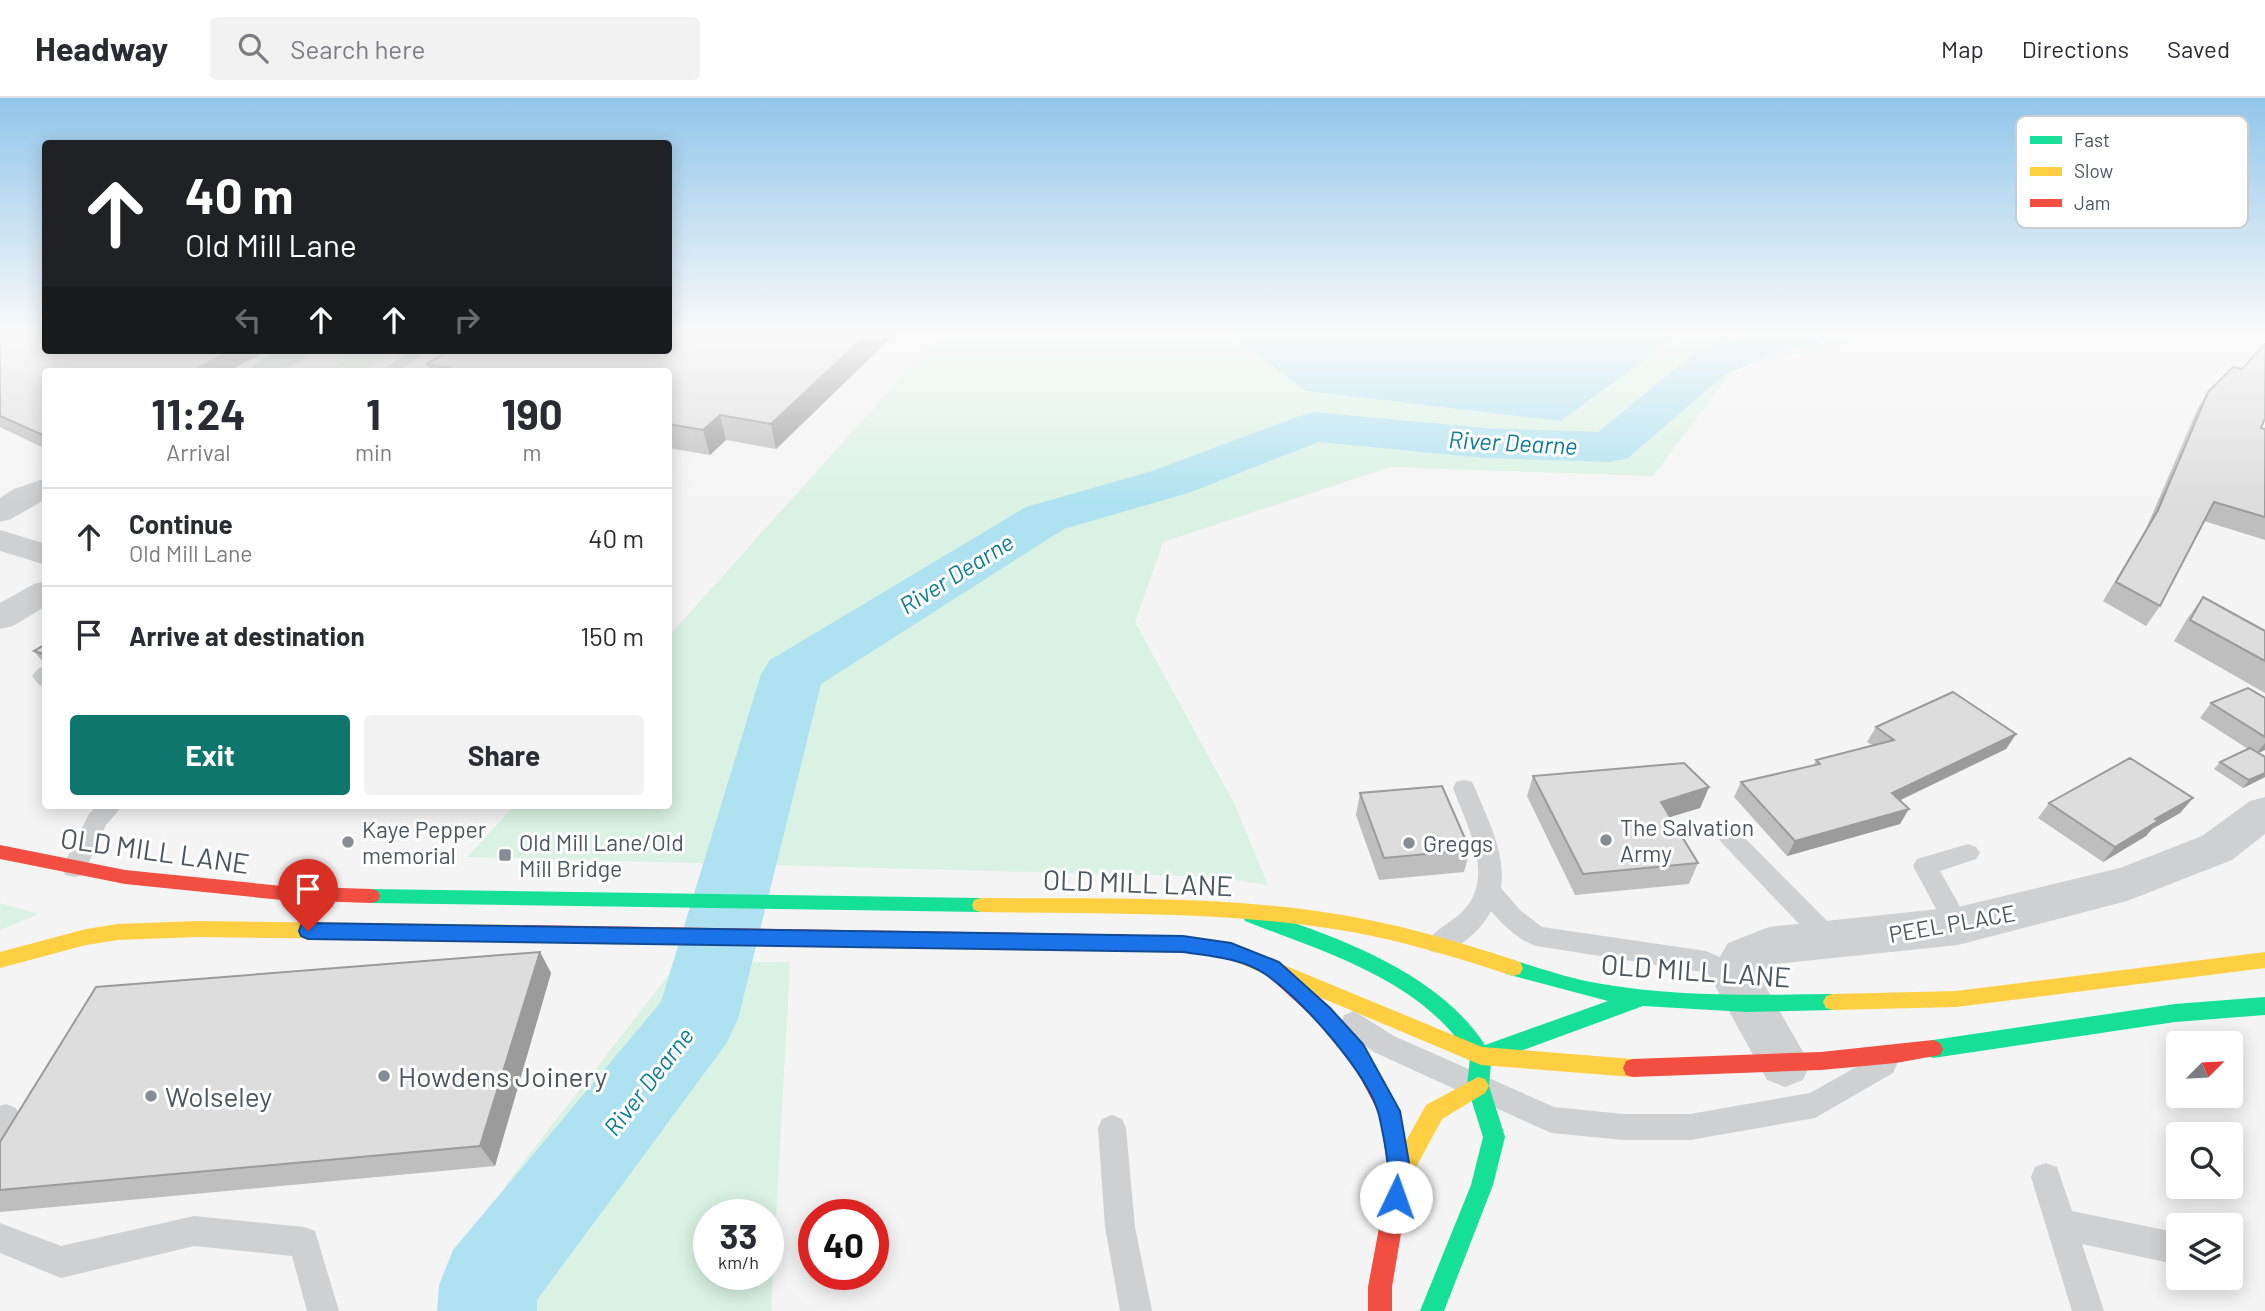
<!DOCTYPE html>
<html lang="en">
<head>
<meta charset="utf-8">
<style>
	body { margin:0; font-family:Barlow,sans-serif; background:#f2f2f3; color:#2b2b33; height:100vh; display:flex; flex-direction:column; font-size:26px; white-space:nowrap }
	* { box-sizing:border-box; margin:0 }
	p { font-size:23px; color:#7c7c81 }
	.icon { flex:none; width:38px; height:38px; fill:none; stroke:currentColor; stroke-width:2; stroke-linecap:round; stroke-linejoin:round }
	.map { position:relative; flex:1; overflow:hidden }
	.details { position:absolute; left:42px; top:270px; width:630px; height:441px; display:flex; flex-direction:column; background:#fff; border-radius:7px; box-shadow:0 4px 18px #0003 }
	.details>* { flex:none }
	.hud { position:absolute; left:42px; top:42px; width:630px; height:214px; border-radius:7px; box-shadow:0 4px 18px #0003; background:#202124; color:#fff; overflow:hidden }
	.needle { width:46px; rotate:66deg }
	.tools { position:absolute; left:2166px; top:933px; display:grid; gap:14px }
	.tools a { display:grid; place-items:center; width:77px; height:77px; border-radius:7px; background:#fff; box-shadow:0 4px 18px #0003; font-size:35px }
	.speed { position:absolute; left:693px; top:1101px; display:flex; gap:14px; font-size:35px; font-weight:700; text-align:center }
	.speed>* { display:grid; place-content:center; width:91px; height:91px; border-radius:50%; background:#fff; box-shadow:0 4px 18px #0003; line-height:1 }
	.speed small { font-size:18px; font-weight:400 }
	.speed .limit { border:10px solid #d22; background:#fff; color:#111 }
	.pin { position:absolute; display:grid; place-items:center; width:60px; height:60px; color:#fff; margin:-72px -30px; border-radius:50% 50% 50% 0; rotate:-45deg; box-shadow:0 0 7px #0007 }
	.pin .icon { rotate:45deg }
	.me { position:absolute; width:77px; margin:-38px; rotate:3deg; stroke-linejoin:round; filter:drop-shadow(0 0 5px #0008) }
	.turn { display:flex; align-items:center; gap:24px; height:147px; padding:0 28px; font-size:32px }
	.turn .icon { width:91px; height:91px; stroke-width:2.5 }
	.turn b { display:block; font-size:49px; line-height:60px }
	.lanes { display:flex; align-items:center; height:66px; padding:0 28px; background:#0003; justify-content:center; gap:35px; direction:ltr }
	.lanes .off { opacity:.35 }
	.eta { display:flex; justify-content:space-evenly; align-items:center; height:119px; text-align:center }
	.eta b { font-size:42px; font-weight:700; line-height:49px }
	.primary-button { display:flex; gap:14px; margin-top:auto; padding:14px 28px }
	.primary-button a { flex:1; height:80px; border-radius:7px; background:#0f766e; color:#fff; font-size:28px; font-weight:700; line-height:80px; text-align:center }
	.primary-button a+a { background:#f2f2f3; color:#2b2b33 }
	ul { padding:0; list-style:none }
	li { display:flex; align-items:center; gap:21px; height:98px; padding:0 28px; border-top:2px solid #e1e1e2 }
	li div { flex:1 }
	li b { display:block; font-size:26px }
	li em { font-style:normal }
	header { display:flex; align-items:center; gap:42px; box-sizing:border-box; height:98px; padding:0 35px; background:#fff; border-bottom:2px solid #e1e1e2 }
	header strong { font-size:33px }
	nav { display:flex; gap:38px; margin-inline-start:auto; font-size:24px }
	.search { width:490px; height:63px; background:#f2f2f3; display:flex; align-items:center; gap:18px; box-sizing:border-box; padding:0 24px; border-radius:7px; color:#7c7c81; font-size:26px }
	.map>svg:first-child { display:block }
	.green { fill:#d9f2e3; fill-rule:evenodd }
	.water { fill:#aee2f0 }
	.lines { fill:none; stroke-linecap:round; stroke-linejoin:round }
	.river { fill:#aee2f0; fill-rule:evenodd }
	.lane { fill:#ced0d2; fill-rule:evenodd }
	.street { fill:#ced0d2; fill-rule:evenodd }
	.fast { fill:#16e098; fill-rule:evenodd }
	.slow { fill:#ffcf43; fill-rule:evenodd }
	.jam { fill:#f24e42; fill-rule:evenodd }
	.wall { fill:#bebebf }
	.shaded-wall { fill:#9b9b9b }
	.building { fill:#ddddde; stroke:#9b9b9b; stroke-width:2 }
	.route { fill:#1a73e8; stroke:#114b97; stroke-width:2 }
	.poi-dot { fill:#868d94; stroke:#fff; stroke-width:2.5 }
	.labels { text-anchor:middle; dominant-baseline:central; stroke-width:6; stroke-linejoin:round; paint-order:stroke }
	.poi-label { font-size:23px; fill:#4a5661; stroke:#fff; text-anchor:start }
	.street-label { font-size:23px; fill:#4a5661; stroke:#fff }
	.water-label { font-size:24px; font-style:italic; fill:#0c7c9b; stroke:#fff }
	.near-street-label { font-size:28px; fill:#4a5661; stroke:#fff }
	.near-poi-label { font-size:28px; fill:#4a5661; stroke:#fff; text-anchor:start }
	.key { fill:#fff; stroke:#c9ccd0; stroke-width:2 }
	.key-label { font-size:19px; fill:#4a5661 }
</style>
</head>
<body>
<header>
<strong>Headway</strong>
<div class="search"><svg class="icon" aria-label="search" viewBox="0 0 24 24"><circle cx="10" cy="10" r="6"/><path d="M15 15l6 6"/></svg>Search here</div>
<nav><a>Map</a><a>Directions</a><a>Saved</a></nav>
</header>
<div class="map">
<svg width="2265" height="1213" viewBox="0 0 2265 1213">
	<rect width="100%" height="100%" fill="#f4f4f4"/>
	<!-- green -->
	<g class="green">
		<path d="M 939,237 L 1231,237 L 1306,293 L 1560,323 L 1677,237 L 1899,237 L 1736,268 L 1653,378 L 1390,369 L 1163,444 L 1135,524 L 1234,705 L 1268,787 L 1219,779 L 467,759 L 515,707 L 668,707 L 669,538 Z"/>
		<path d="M 360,252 L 396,252 L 363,273 L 329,273 Z"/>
		<path d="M 0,805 L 39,816 L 0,832 Z"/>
		<path d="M 790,864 L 771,1213 L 471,1213 L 507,1085 L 678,865 ZM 768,1116 L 768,1176 L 709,1176 L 709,1116 Z"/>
	</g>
	<!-- water -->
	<path class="water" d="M 1231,237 L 1677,237 L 1561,323 L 1306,293 Z"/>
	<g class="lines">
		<!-- river -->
		<path class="river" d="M 1744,237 L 1826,237 L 1819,246 L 1775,255 L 1724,277 L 1628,360 L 1610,364 L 1484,360 L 1319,344 L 1188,395 L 1064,431 L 821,586 L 738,921 L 726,946 L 537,1202 L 537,1213 L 437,1213 L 439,1187 L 453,1152 L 661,904 L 761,576 L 770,562 L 1026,409 L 1152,373 L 1297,319 L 1314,314 L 1484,330 L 1598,334 L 1692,257 Z"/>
		<!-- lane -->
		<g class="lane">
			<path d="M 412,252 L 429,252 L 398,273 L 381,273 Z"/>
			<path d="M 46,568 L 46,589 L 39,587 L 32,578 L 39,570 Z"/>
			<path d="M 1464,682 L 1472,684 L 1475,690 C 1488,722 1506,755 1501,790 L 1520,812 L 1542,829 L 1706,853 L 1742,869 L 1746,877 L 1742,885 L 1733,888 L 1702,874 L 1536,848 C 1518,842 1503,827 1491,813 C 1482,832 1451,861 1430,853 L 1426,846 C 1433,832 1451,825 1463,813 C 1496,779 1467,728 1453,690 L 1456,684 Z"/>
			<path d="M 98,707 L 123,707 L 106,727 L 83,777 L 74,779 L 65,777 L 62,770 L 89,716 Z"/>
			<path d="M 1730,730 L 1738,733 L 1840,836 L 1844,843 L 1840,850 L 1831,853 L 1822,850 L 1722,745 L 1718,739 L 1722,733 Z"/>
			<path d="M 1968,746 L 1976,749 L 1980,755 L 1976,761 L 1940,773 L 1971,828 L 1967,835 L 1958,838 L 1949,835 L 1913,768 L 1917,761 Z"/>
			<path d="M 1354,913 L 1394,938 L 1554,1009 L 1623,1016 L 1690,1016 L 1810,995 L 1883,954 L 1893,957 L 1897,966 L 1893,975 L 1815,1020 L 1690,1042 L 1623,1042 L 1552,1035 L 1542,1031 L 1374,954 L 1344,933 L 1341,925 L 1344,917 Z"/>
			<path d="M 6,1006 L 16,1010 L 20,1019 L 10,1041 L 0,1045 L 0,1008 Z"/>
			<path d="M 1112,1017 L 1122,1021 L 1126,1030 L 1135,1129 L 1152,1213 L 1120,1213 L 1105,1129 L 1098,1030 L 1102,1021 Z"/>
			<path d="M 2046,1065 L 2057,1069 L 2072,1113 L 2179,1135 L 2179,1167 L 2082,1146 L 2104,1213 L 2072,1213 L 2031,1079 L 2035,1069 Z"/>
			<path d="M 194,1118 L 304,1129 L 315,1133 L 339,1213 L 307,1213 L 292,1158 L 194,1148 L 61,1180 L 0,1155 L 0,1125 L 61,1148 Z"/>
		</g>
		<!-- street -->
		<g class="street">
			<path d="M 280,252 L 312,252 C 297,273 273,273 250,273 L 253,267 Z"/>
			<path d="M 46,380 L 46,401 L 11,421 L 0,424 L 0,400 L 14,391 Z"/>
			<path d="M 0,432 L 46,446 L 46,467 L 0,453 Z"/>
			<path d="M 46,483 L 46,508 L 13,528 L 0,531 L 0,505 L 34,486 Z"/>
			<path d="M 2265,699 L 2265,736 L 2232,762 L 2127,803 L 1958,847 L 1775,866 L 1762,873 L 1759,877 L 1810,966 L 1803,982 L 1785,989 L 1767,982 L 1709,877 L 1728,845 L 1769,829 L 1958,809 L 2120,770 L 2202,738 L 2250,703 Z"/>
		</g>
		<!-- fast -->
		<g class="fast">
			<path d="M 371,791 L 981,800 L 988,802 L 990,807 L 988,812 L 981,814 L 371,805 L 364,803 L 362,798 L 364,793 Z"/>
			<path d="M 1252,811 C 1333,837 1437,873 1485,947 L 1608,903 L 1506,876 L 1503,870 L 1506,864 L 1513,862 C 1542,871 1572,881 1602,886 C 1678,899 1756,897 1833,896 L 1840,898 L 1843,904 L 1840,910 L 1833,912 L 1746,914 L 1643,908 L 1491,964 L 1489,988 L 1505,1039 L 1493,1087 L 1444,1213 L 1420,1213 L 1471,1087 L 1483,1039 L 1467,988 L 1470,959 C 1422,882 1326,855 1245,823 L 1243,818 L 1245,813 Z"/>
			<path d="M 2265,899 L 2265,917 L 2175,924 L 1933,960 L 1926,957 L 1923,951 L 1926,945 L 1933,942 L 2175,906 Z"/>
		</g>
		<!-- slow -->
		<g class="slow">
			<path d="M 981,800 C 1097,801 1215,797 1330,815 C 1395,825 1458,843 1520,864 L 1523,870 L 1520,876 L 1513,878 C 1452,858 1391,839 1327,830 C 1213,813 1096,816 981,814 L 974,812 L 972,807 L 974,802 Z"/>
			<path d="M 198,823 L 525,827 L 532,830 L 534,835 L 532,840 L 525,843 L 198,839 L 118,842 L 86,847 L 0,870 L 0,854 L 86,831 L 118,826 Z"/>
			<path d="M 1092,836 L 1183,838 L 1231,845 L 1482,949 L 1633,961 L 1640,963 L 1643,970 L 1640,977 L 1633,979 L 1481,967 L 1229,861 L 1183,854 L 1092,852 L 1085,849 L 1082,844 L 1085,839 Z"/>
			<path d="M 2265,854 L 2265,870 L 1956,909 L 1833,912 L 1826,910 L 1823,904 L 1826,898 L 1833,896 L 1956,893 Z"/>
			<path d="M 1478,979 L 1485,981 L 1489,988 L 1485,995 L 1442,1021 L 1408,1084 L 1400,1087 L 1392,1084 L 1389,1076 L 1392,1068 L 1426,1007 Z"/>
		</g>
		<!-- jam -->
		<g class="jam">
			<path d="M 0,747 L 125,772 L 282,788 L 371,791 L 378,793 L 380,798 L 378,803 L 371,805 L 282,802 L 125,786 L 0,761 Z"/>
			<path d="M 525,827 L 1092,836 L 1099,839 L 1102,844 L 1099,849 L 1092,852 L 525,843 L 518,840 L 516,835 L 518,830 Z"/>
			<path d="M 1277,866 L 1284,868 L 1330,910 L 1363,947 L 1400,1013 L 1411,1076 L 1392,1189 L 1392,1213 L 1368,1213 L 1368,1189 L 1389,1076 L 1379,1015 L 1349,959 L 1316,922 L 1270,880 L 1267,874 L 1270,868 Z"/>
			<path d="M 1933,942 L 1940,945 L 1943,951 L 1940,957 L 1896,965 L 1821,972 L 1633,979 L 1626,977 L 1623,970 L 1626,963 L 1633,961 L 1821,954 Z"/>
		</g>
	</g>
	<!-- wall -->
	<g class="wall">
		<path d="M 0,237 L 46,273 L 46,351 L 0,329 Z"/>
		<path d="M 668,237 L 894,237 L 776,351 L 726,342 L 710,357 L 668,350 L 668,273 L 430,273 L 427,266 Z"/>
		<path d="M 2208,294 L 2261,330 L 2265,331 L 2265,442 L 2204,423 L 2160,508 L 2146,528 L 2103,503 L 2146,431 L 2197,312 Z"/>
		<path d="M 2203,499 L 2265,533 L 2265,595 L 2174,543 L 2187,521 Z"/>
		<path d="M 46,546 L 46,568 L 34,553 Z"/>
		<path d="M 2265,600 L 2265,652 L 2258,655 L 2265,659 L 2265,679 L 2243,690 L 2214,671 L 2220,664 L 2248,651 L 2200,620 L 2211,605 Z"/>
		<path d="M 1876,629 L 2016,636 L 2006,651 L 1899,703 L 1900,726 L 1787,758 L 1734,699 L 1741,684 L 1814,667 L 1816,662 L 1873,647 L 1867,644 Z"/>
		<path d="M 1533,678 L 1709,689 L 1700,710 L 1670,719 L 1698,765 L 1689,786 L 1575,797 L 1527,698 Z"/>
		<path d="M 1360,695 L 1470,752 L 1464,774 L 1379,782 L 1356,717 Z"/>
		<path d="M 2193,700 L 2180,715 L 2152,731 L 2146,738 L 2103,764 L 2038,720 L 2049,705 Z"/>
		<path d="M 540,854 L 551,875 L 495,1068 L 0,1114 L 0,1044 Z"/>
	</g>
	<!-- shaded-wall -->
	<g class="shaded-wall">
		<path d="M 866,237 L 894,237 L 776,351 L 771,326 Z"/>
		<path d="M 231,252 L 267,252 L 230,273 L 193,273 Z"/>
		<path d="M 720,317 L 726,342 L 710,357 L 703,332 Z"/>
		<path d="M 2016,636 L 2006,651 L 1883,710 L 1892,695 Z"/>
		<path d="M 2265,645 L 2265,652 L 2256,656 Z"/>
		<path d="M 2265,675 L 2265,679 L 2243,690 L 2249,682 Z"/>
		<path d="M 1709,689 L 1700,710 L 1653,724 L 1661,704 Z"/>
		<path d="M 2193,700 L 2180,715 L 2152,731 L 2146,738 L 2103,764 L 2115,749 L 2155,721 Z"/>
		<path d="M 1909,711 L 1900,726 L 1787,758 L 1795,743 Z"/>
		<path d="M 540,854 L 551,875 L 495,1068 L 480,1048 Z"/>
	</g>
	<!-- building -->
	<g class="building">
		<path d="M 0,237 L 46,237 L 46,252 L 231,252 L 193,273 L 46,273 L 46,338 L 38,335 L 0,318 Z"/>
		<path d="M 668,237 L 866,237 L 771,326 L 720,317 L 703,332 L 668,326 L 668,273 L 465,273 L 427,266 L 450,252 L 668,252 Z"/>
		<path d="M 2265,246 L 2265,320 L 2261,330 L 2265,331 L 2265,419 L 2214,404 L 2160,508 L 2116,484 L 2158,412 L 2208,294 L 2233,269 L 2242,271 Z"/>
		<path d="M 2203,499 L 2265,533 L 2265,563 L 2190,522 Z"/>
		<path d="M 46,546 L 46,557 L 34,553 Z"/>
		<path d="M 2248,590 L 2265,600 L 2265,639 L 2211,605 Z"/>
		<path d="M 1953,594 L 2016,636 L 1892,695 L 1909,711 L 1795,743 L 1741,684 L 1820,666 L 1816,662 L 1894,642 L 1876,629 Z"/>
		<path d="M 2250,650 L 2265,659 L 2265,675 L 2249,682 L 2220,664 Z"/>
		<path d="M 2130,660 L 2193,700 L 2155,721 L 2158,723 L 2115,749 L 2049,705 Z"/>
		<path d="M 1684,665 L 1709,689 L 1661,704 L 1698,765 L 1583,776 L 1533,678 Z"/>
		<path d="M 1442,688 L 1470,752 L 1384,760 L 1360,695 Z"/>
		<path d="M 540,854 L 480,1048 L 0,1092 L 0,1044 L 96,889 Z"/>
	</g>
	<!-- sky -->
	<linearGradient id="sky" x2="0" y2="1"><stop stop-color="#91c6eb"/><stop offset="0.58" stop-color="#fafafa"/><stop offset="1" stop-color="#fafafa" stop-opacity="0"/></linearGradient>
	<rect width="2265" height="406" fill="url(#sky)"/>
	<!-- route -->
	<path class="route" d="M 308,825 L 1183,838 L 1231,845 L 1279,864 L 1330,910 L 1363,946 L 1400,1013 L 1411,1076 L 1404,1107 L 1396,1110 L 1388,1107 C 1383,1095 1389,1087 1388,1075 C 1388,1057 1383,1035 1379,1017 C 1368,975 1301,900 1265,876 C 1242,860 1210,858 1183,854 L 308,841 L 301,838 L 299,833 L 301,827 Z"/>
	<!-- markers -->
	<g class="poi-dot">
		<circle cx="1606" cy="742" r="7"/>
		<circle cx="348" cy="744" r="7"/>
		<circle cx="1409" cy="745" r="7"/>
		<rect x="498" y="750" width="14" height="14" rx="3.5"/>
		<circle cx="384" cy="978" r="7"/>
		<circle cx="151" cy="998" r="7"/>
	</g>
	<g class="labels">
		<!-- poi labels -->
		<g class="poi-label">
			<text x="1620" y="729">The Salvation<tspan x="1620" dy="26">Army</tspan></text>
			<text x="362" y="731">Kaye Pepper<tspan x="362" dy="26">memorial</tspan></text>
			<text x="519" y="744">Old Mill Lane/Old<tspan x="519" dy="26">Mill Bridge</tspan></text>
			<text x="1423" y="745">Greggs</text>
		</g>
		<!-- street labels -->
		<g class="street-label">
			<text transform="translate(1952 825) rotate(-10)">PEEL PLACE</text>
		</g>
		<!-- water labels -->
		<g class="water-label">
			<text transform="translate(1513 344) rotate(3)">River Dearne</text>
			<text transform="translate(956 475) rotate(-32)">River Dearne</text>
			<text transform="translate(648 983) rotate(-52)">River Dearne</text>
		</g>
		<!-- near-street labels -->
		<g class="near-street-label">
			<text transform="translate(155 752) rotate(8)">OLD MILL LANE</text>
			<text transform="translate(1138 784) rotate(2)">OLD MILL LANE</text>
			<text transform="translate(1696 872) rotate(4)">OLD MILL LANE</text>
		</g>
		<!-- near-poi labels -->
		<g class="near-poi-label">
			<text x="398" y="978">Howdens Joinery</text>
			<text x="165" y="998">Wolseley</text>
		</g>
	</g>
	<!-- legend -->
	<rect x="2016" y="18" width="232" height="112" rx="10" class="key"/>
	<rect x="2030" y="38" width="32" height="8" fill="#16e098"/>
	<rect x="2030" y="69" width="32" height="9" fill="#ffcf43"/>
	<rect x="2030" y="101" width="32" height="8" fill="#f24e42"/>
	<g class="key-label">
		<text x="2074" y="49">Fast</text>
		<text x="2074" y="80">Slow</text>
		<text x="2074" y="112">Jam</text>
	</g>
</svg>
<div class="tools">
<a><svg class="needle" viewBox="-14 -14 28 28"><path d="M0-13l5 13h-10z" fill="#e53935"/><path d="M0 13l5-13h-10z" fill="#7c7c81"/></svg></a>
<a><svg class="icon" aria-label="search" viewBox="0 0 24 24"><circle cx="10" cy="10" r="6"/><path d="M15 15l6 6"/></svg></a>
<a><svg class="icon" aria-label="layers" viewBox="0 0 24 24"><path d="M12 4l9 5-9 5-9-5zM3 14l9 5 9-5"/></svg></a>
</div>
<div class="speed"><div>33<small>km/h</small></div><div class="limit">40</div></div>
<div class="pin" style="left:308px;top:833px;background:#d93025"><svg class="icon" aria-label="arrive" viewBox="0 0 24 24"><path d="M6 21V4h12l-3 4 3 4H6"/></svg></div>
<svg class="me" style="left:1396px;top:1099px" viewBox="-20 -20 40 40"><circle r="19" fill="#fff"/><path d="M0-13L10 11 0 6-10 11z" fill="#1a73e8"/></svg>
<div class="hud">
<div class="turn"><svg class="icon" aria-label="ahead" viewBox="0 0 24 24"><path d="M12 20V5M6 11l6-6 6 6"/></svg><div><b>40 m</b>Old Mill Lane</div></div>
<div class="lanes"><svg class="icon off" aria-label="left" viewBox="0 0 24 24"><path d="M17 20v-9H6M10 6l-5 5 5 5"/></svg><svg class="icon" aria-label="ahead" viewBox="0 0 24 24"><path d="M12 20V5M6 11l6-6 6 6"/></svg><svg class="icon" aria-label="ahead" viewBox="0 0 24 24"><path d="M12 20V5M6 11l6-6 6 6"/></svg><svg class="icon off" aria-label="right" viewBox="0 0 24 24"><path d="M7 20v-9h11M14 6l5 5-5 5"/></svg></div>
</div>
<section class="details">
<div class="eta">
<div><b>11:24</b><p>Arrival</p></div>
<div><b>1</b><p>min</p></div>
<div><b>190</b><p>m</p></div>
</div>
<ul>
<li><svg class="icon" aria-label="ahead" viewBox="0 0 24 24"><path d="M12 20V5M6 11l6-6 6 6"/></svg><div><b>Continue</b><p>Old Mill Lane</p></div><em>40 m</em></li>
<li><svg class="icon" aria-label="arrive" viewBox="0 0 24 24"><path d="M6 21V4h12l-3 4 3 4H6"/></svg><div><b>Arrive at destination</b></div><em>150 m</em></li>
</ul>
<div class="primary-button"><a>Exit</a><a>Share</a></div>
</section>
</div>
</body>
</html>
